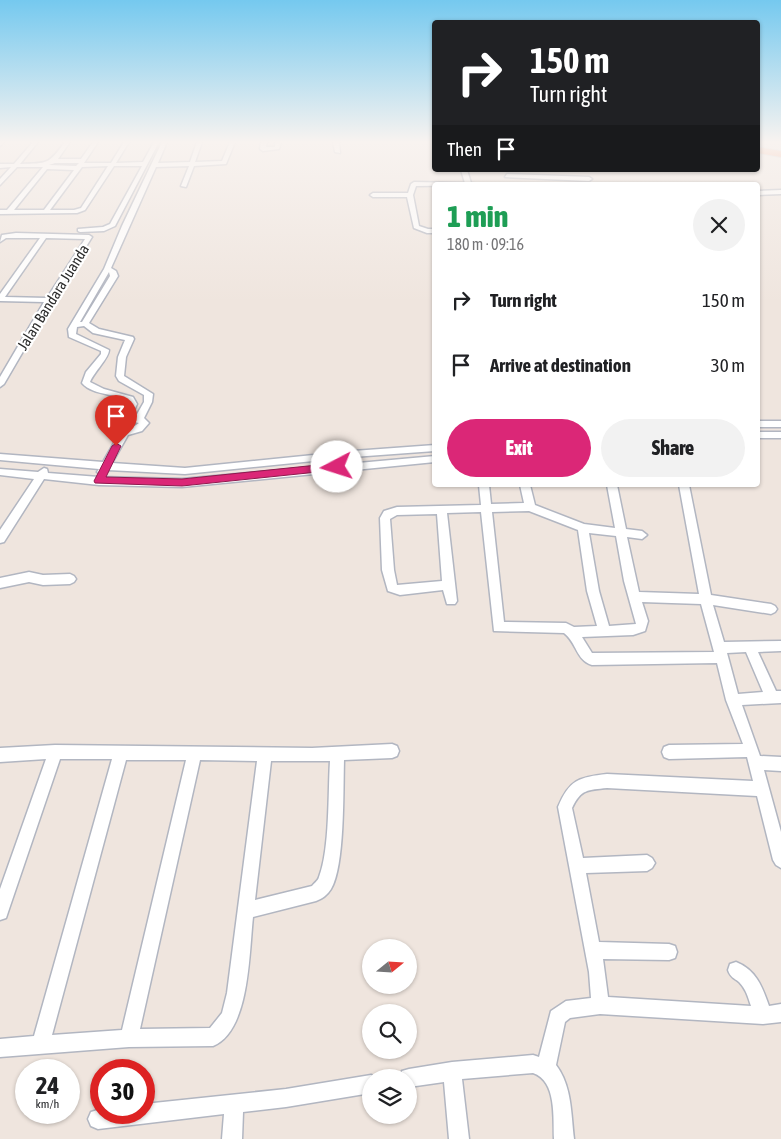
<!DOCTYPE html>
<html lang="en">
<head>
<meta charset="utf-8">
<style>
	body { margin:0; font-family:"Asap Condensed",sans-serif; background:#f2f2f2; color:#202124; height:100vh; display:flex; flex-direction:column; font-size:19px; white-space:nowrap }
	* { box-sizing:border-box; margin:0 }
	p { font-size:16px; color:#757577 }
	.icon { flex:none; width:28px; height:28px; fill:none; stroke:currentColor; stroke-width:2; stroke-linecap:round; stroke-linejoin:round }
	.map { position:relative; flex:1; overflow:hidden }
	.side { position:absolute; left:432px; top:182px; width:328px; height:305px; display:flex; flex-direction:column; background:#fff; border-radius:5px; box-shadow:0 1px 4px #0004 }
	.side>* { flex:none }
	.guide { position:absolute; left:432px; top:20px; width:328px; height:152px; border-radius:5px; box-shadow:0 1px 4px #0004; background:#202124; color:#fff; overflow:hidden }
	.needle { width:32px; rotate:72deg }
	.buttons { position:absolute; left:362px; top:939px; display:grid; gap:10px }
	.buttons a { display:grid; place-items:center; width:55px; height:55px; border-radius:50%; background:#fff; box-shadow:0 1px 4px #0004; font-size:25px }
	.speed { position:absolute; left:15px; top:1059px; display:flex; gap:10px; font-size:25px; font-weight:700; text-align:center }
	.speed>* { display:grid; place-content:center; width:65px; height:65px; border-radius:50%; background:#fff; box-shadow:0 1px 4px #0004; line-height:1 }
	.speed small { font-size:12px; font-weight:400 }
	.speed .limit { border:8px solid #d22; background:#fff; color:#111 }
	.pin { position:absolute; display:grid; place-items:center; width:42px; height:42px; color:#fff; margin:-51px -21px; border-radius:50% 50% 50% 0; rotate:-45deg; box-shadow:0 0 5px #0007 }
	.pin .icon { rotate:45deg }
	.me { position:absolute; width:55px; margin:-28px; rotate:265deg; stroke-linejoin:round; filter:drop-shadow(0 0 4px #0008) }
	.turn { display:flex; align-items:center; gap:18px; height:105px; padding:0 15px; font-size:22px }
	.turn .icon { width:65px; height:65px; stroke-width:2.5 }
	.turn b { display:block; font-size:35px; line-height:42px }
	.then { display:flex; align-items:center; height:48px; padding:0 15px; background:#0003; gap:10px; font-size:19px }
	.round { display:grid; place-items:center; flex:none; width:52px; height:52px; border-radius:26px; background:#f2f2f2 }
	.headline { display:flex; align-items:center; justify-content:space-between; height:85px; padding:0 15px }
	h1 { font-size:30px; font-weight:800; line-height:38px; color:#1e9e55 }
	.cta { display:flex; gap:10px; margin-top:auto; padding:10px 15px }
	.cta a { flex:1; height:58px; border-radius:30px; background:#db2777; color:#fff; font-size:20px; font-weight:800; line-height:58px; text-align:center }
	.cta a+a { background:#f2f2f2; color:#202124 }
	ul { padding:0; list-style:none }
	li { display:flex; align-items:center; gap:15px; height:65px; padding:0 15px }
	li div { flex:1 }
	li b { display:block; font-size:19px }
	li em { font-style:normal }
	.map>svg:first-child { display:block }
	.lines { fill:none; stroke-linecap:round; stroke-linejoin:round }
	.minor-casing { stroke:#b2b6c1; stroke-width:3 }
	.motorway-casing { stroke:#c8c8c8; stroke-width:2 }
	.minor { fill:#fff; fill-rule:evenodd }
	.motorway { fill:#ff8959; fill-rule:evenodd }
	.route { fill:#db2777; stroke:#8e194d }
	.labels { text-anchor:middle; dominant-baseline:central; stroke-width:4.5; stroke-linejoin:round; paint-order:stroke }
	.far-street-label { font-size:15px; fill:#2c2c2c; stroke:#fff }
</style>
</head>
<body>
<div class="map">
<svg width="781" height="1139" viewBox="0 0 781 1139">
	<rect width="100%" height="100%" fill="#efe5de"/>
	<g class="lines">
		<!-- minor casing -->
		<g class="minor-casing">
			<g id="minor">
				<path d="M 0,142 L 4,142 L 0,146 Z"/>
				<path d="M 33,142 L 38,142 L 20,164 C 48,163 48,165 65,142 L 70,142 L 58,159 L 81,159 L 93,142 L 98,142 L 84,163 L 111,163 L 124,142 L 129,142 L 116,163 L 143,162 L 154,142 L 159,142 L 115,226 L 104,231 L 80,232 L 78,231 L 78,229 L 103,227 L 110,224 L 142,166 L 114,166 L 85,210 L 77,213 L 0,214 L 0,210 L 7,210 L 43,167 L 17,167 L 0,185 L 0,179 L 11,167 L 0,168 L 0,164 L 14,164 ZM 55,163 L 79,163 L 76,166 L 49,165 ZM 108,166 L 81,208 L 74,210 L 50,210 L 82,167 ZM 47,169 L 74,170 L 44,210 L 14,210 Z"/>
				<path d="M 162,142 L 167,142 L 158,163 L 190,162 L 197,142 L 202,142 L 195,162 L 222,161 L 230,142 L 235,142 L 226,164 L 194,166 L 186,187 L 181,186 L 189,166 L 156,167 L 111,268 L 116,271 L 118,276 L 89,323 L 99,329 L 133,337 L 134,339 L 126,357 L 124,376 L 153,394 L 152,402 L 144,418 L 149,423 L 142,431 L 128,435 L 112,463 L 185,468 L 353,451 L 435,445 L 435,451 L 353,457 L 185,474 L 108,470 L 105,474 L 102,475 L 97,472 L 99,469 L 0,460 L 0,454 L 103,462 L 119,434 L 108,428 L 115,418 L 122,416 L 129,404 C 120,392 94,397 82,383 L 86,372 L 101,354 L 101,351 L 69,337 L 68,329 L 104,269 L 122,226 ZM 109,272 L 110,276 L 82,322 L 80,322 ZM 84,326 L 93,333 L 125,340 L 118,357 L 116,376 L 119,381 L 144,395 L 144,402 L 136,416 L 132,415 L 137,404 L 133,397 L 104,389 L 90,382 C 94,372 109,358 109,350 L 76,334 L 77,327 ZM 130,421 L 139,423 L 130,429 L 118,427 L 121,422 Z"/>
				<path d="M 261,142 L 267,142 L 266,147 L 275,147 L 275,142 L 281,142 L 279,149 L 263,151 L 260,149 Z"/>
				<path d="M 333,142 L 339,142 L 340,153 L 335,152 Z"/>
				<path d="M 461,170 L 467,170 L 471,183 L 487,185 L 416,186 L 413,195 L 419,226 L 428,229 L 435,229 L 435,233 L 427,233 L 414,228 L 407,197 L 373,197 L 370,195 L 373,193 L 408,193 L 411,184 L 414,182 L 465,183 Z"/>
				<path d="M 507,174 L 589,177 L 592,179 L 589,181 L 505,177 Z"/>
				<path d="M 781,190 L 781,194 L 758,195 L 758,191 Z"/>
				<path d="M 16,233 L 89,235 L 92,237 L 53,300 L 4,384 L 0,387 L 0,377 L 44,302 L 0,301 L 0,294 L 40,238 L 6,238 L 0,242 L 2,235 ZM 46,238 L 85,239 L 47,298 L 5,297 Z"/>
				<rect x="758" y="421" width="23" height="6"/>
				<rect x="758" y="432" width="23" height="6"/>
				<path d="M 435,456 L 435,462 L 182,487 L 99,485 L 44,479 L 4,542 L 0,543 L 0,530 L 34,479 L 0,475 L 0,469 L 38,472 L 44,468 L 47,469 L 48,473 L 99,477 L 182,479 Z"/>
				<path d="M 479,485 L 489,485 L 491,504 L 524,503 L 520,485 L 530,485 L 535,505 L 584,524 L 615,528 L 607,485 L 617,485 L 626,529 L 642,531 L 647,535 L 642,539 L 627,537 L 639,592 L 699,594 L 679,485 L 689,485 L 711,595 L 771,604 L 775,606 L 777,609 L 775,612 L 771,614 L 713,605 L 724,642 L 781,641 L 781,651 L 758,652 L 776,691 L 781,691 L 781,703 L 742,705 L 760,756 L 781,757 L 781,771 L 764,770 L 781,832 L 781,868 L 776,865 L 773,860 L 757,796 L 607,788 C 588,790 581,789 572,808 L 583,858 L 647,855 L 652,858 L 655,863 L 652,868 L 647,871 L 586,873 L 599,942 L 669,944 L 675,946 L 677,952 L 675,958 L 669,960 L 603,959 L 608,997 L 751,1006 C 748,997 746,989 739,982 C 734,978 730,977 728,970 L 730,964 L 736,962 C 756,970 762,986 769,1006 L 781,1004 L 781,1022 L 763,1024 L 600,1014 L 570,1018 L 565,1022 L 556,1065 C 572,1086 571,1114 574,1139 L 554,1139 C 553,1118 557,1081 533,1073 L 462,1079 L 469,1139 L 449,1139 L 444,1082 L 409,1087 L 409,1078 L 400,1078 L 402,1071 L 409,1069 L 452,1062 L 533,1055 L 539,1057 L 551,1011 L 566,1001 L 591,998 L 589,972 L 558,807 C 569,780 579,777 607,774 L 753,781 L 747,757 L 669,759 L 664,757 L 662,752 L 664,747 L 669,745 L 743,744 L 726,700 L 717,663 L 592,665 C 576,660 577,643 564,633 L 494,631 L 481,512 L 447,513 L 457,601 L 455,604 L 447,604 L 443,590 L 400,595 L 388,591 L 382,570 L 380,518 L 384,511 L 397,507 L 481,505 ZM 529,511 L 578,530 L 587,591 L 597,626 L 574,627 L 566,623 L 504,622 L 492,512 ZM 437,514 L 442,581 L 397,585 L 394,570 L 390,519 L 397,515 ZM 589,533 L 616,536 L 624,581 L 636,624 L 609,626 L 599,591 ZM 642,602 L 701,604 L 714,652 L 592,653 L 582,637 L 633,635 L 645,631 L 648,621 ZM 746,652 L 763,692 L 738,694 L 727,653 Z"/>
				<path d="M 29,572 L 43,575 L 70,574 L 74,576 L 76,579 L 74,582 L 70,584 L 43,585 L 29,582 L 0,588 L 0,578 Z"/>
				<path d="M 392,744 L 397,746 L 399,751 L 397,756 L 392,758 L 344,760 C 343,789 345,866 331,889 C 328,894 322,899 316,901 L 253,917 C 249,952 250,1031 213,1046 L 129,1047 L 0,1057 L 0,1039 L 34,1036 L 112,759 L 60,759 L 8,912 L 6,918 L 0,920 L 0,889 L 46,759 L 0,762 L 0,748 L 55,745 L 312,748 ZM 126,760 L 186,760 L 122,1030 L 52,1035 ZM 200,760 L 257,761 L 227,993 L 222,1013 L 210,1028 L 140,1029 ZM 271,761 L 330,761 C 328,792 330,849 319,877 C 318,881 314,883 312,886 L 255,900 Z"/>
				<path d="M 371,1075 L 378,1078 L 371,1078 L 371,1093 L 286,1107 L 243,1112 L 242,1139 L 222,1139 L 224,1114 L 98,1129 L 91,1126 L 88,1119 L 91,1112 L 101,1109 L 101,1112 L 144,1112 L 144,1104 L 286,1089 Z"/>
			</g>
		</g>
		<!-- motorway casing -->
		<g class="motorway-casing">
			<path id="motorway" d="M 758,147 L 781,151 L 781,157 L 758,153 Z"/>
		</g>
		<!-- minor -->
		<use href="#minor" class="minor"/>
		<!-- motorway -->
		<use href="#motorway" class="motorway"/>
	</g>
	<!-- sky -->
	<linearGradient id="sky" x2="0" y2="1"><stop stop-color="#75c9ef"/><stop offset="0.47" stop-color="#f8f3f0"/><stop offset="1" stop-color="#f8f3f0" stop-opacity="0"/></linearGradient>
	<rect width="781" height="302" fill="url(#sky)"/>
	<!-- route -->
	<path class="route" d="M 116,443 L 121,446 L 106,477 L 182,479 L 337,463 L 342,467 L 337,470 L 182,486 L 95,483 L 94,481 L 112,446 Z"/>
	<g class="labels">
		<!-- far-street labels -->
		<g class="far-street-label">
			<text transform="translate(53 297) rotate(-58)">Jalan Bandara Juanda</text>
		</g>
	</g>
</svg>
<div class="buttons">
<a><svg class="needle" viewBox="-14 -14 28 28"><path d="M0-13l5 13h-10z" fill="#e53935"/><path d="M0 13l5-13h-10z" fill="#757577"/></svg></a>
<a><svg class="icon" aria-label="search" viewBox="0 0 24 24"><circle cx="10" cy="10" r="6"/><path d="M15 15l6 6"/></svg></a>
<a><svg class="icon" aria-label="layers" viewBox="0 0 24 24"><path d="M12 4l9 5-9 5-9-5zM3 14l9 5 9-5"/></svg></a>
</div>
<div class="speed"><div>24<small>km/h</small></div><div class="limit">30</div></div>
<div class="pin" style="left:116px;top:446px;background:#d93025"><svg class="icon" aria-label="arrive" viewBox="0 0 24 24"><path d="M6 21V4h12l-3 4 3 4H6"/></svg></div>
<svg class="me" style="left:337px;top:467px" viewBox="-20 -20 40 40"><circle r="19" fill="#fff"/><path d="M0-13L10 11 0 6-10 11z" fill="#db2777"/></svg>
<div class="guide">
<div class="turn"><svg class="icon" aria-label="right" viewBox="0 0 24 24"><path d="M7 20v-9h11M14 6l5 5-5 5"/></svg><div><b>150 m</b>Turn right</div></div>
<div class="then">Then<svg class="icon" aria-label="arrive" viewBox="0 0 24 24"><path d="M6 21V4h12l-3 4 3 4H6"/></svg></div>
</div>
<section class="side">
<div class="headline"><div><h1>1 min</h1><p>180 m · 09:16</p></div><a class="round"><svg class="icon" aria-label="close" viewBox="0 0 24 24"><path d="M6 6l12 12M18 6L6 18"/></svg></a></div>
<ul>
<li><svg class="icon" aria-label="right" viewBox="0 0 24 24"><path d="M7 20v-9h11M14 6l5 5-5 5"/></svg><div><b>Turn right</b></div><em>150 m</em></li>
<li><svg class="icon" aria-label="arrive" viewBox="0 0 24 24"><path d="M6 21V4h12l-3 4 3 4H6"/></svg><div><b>Arrive at destination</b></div><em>30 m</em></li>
</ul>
<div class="cta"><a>Exit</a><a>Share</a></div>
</section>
</div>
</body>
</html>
